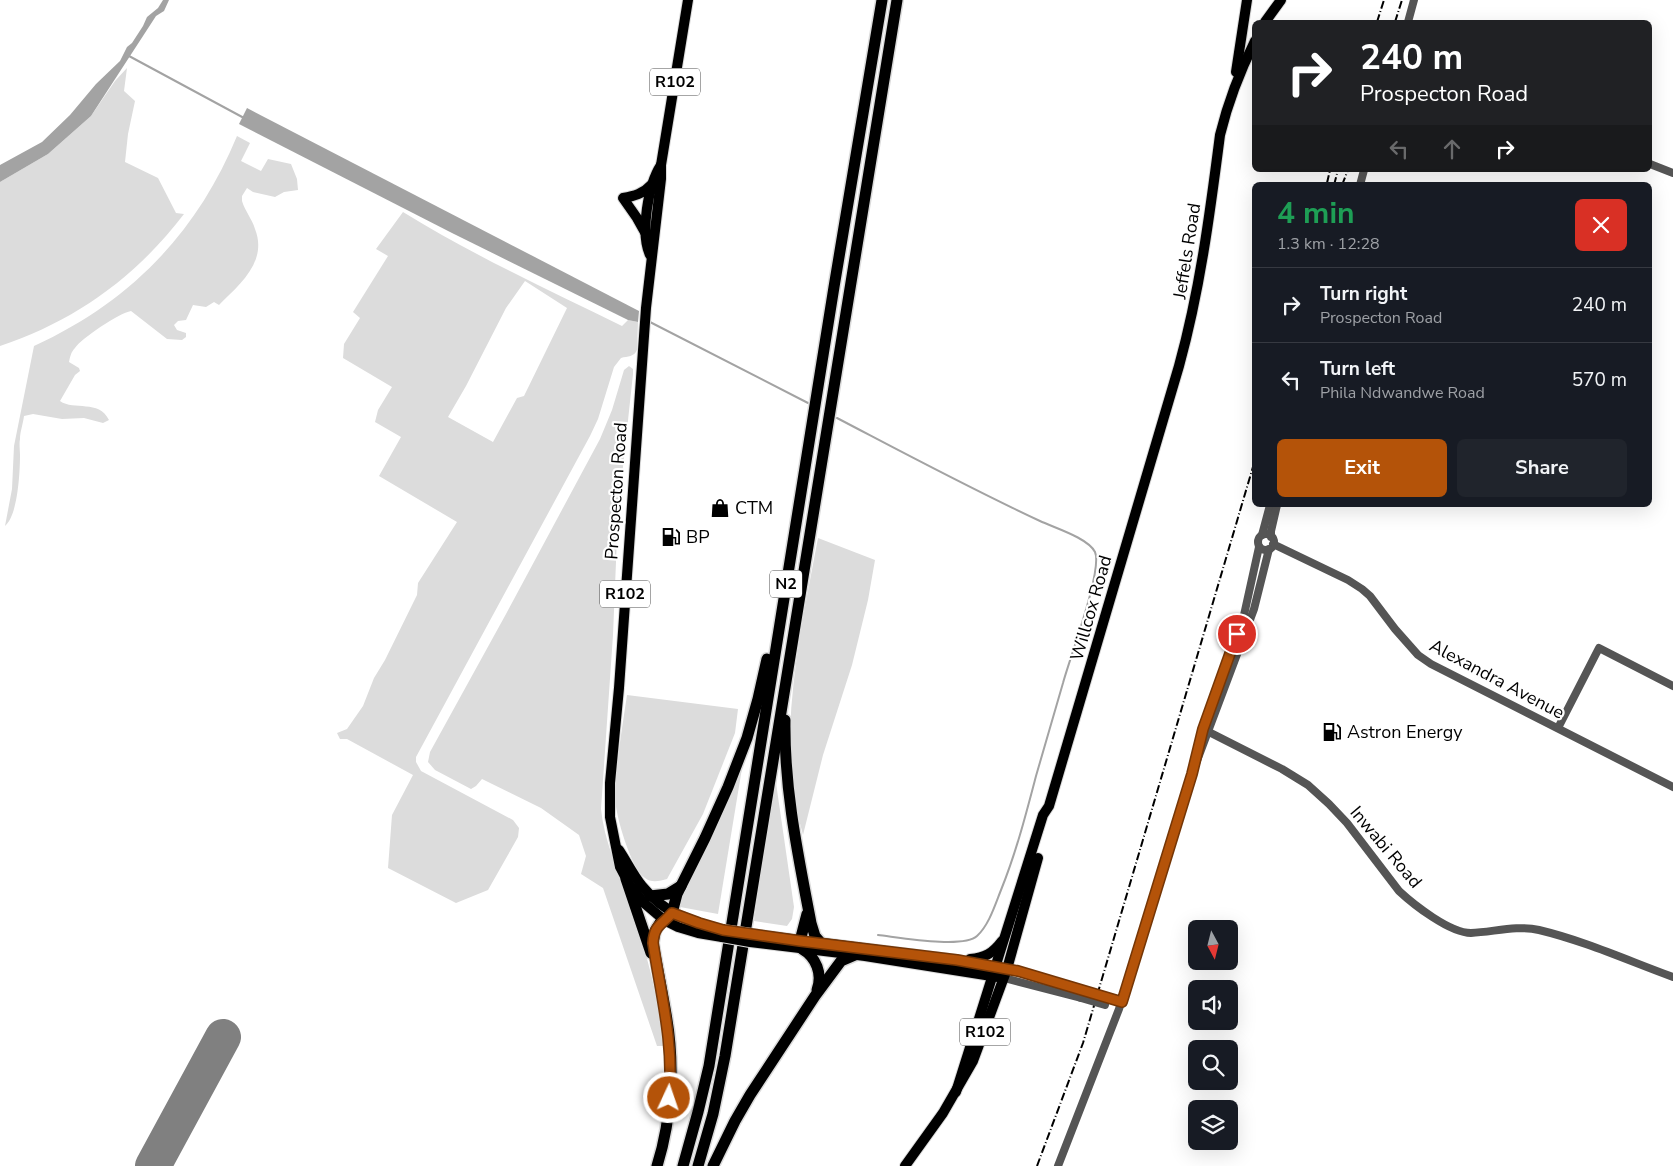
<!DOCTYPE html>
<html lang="en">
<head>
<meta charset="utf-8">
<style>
	body { margin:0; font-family:"Nunito Sans",sans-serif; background:#20242c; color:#f1f3f6; height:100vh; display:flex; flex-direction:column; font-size:19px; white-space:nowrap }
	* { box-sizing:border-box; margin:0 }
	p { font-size:16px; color:#9ea1a6 }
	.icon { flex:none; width:28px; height:28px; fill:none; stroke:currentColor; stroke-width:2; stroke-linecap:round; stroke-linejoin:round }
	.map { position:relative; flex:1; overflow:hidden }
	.side { position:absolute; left:1252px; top:182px; width:400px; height:325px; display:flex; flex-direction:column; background:#171b24; border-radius:8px; box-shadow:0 5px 20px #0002 }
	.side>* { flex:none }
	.guide { position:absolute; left:1252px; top:20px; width:400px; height:152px; border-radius:8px; box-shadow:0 5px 20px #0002; background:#202124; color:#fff; overflow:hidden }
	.needle { width:32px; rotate:173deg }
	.fabs { position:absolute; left:1188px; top:920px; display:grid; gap:10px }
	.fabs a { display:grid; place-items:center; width:50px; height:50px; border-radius:8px; background:#171b24; box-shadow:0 5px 20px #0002; font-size:25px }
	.pin { position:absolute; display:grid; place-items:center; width:42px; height:42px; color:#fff; margin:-21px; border:2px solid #fff; border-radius:50%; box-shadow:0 1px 5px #0007 }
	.me { position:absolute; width:55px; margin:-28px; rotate:3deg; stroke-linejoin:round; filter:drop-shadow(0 0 4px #0008) }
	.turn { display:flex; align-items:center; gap:18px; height:105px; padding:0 25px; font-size:22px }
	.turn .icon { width:65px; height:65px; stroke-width:2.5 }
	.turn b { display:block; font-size:35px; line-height:42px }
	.lanes { display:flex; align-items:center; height:48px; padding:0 25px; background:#0003; justify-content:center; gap:25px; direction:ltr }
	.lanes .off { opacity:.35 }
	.round { display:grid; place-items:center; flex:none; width:52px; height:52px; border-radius:8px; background:#20242c }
	.head { display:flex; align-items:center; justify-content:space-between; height:85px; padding:0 25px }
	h1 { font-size:30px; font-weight:700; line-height:38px; color:#1e9e55 }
	.button { display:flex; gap:10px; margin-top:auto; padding:10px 25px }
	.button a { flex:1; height:58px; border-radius:8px; background:#b45309; color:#fff; font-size:20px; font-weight:700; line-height:58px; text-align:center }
	.button a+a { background:#20242c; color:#f1f3f6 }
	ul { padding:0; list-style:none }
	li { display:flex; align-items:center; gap:15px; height:75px; padding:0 25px; border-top:1px solid #363941 }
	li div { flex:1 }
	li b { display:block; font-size:19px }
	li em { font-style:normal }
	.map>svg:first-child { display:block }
	.green { fill:#dcdcdc; fill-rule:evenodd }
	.water { fill:#a3a3a3 }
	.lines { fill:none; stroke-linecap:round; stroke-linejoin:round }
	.stream { stroke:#a3a3a3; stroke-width:2 }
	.runway { stroke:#808080; stroke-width:36 }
	.major-casing { stroke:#dbdbdb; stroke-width:12 }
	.highway-casing { stroke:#dbdbdb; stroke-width:14 }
	.minor { stroke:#555; stroke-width:8 }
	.major { stroke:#000; stroke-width:10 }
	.highway { stroke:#000; stroke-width:11 }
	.rail { stroke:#000; stroke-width:2; stroke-dasharray:8 2.5 1 2.5; stroke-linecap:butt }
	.major-bridge-casing { stroke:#dbdbdb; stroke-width:12; stroke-linecap:butt }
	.minor-bridge { stroke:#555; stroke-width:8 }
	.major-bridge { stroke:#000; stroke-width:10 }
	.route-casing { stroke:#753606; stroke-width:12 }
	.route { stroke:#b45309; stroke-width:9 }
	.labels { text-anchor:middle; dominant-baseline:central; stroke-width:4.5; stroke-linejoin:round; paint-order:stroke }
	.shield { fill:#fff; stroke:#4c4c4c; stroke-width:1 }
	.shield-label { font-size:16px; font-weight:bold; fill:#000 }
	.street-label { font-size:18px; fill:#000; stroke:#fff }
	.poi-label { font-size:18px; fill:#000; stroke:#fff; text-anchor:start }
</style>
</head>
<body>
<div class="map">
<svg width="1673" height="1166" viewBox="0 0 1673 1166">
	<rect width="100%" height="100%" fill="#fff"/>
	<!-- green -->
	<g class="green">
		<path d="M 127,68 L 124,91 L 135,101 L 128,134 L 125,162 L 158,178 L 176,213 L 184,214 C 136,277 75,321 0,346 L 0,182 L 48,154 L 91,116 L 115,81 Z"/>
		<path d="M 237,136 L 250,143 L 241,161 L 261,171 L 268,159 L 291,164 L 297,179 L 298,190 L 284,192 L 275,197 L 253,192 L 247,188 L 242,196 L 242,201 C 245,211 252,219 255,229 C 268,262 239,285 219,305 L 214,302 L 206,307 L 193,305 L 186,320 L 178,321 L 174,325 L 177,330 L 186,333 L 186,337 L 182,340 L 167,339 L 131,311 C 119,313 82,338 75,348 C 71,352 70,357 69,362 L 79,368 L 80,371 L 75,375 L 60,401 C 74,411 99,399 109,420 L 103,423 L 84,418 L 62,419 L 33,414 L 24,416 C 23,424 20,432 20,439 C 19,444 20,450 20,455 C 20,472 18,515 5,526 L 12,489 L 14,446 L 34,346 C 130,302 197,233 237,136 Z"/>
		<path d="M 403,212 C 473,255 548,290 622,326 L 628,320 L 638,322 L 637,350 C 634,357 628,356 621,358 L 614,367 L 598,419 L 590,436 L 416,757 L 416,762 L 421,771 L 513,820 L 519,828 L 518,837 L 488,890 L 456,903 L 388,868 L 392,815 L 413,775 L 347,739 L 340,739 L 337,733 L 347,729 L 363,706 L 374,678 L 385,660 L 417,595 L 418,583 L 457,522 L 379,476 L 401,437 L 375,422 L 378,410 L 392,387 L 343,358 L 344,344 L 360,318 L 353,312 L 388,256 L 376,249 ZM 525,281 L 567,308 L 524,396 L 517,398 L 493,442 L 448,417 L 466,386 L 506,308 Z"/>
		<path d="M 629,366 L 633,369 L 633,374 L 618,513 L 613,635 L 601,809 C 604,840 618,871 629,901 C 645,949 659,995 664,1046 L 657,1046 L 603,888 L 581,874 L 586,856 L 579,835 L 541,808 L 482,779 L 476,786 L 471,789 L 435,770 L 428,762 L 430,752 L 506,614 L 600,439 L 612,410 L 624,370 Z"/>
		<path d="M 818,538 L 875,560 L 868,600 L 852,665 L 823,755 L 803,835 C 800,823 796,810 794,798 C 790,777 790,755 790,733 C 792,667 806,602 818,538 Z"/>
		<path d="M 627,695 L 738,709 L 735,733 L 703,814 L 667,879 C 660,881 651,883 645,878 C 631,869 615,814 615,797 C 616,763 622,729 627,695 Z"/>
		<path d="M 745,750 L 718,914 L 680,907 L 677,895 Z"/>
		<path d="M 775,776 L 794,907 L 792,919 L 787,926 L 754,921 Z"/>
	</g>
	<!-- water -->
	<g class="water">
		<path d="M 163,0 L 169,0 L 164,11 L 156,16 L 91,116 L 48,154 L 0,182 L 0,165 L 42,142 L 70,115 L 96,84 L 120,61 L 127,47 L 132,43 L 143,26 L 147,17 L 158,8 Z"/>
		<path d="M 247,108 L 639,311 L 638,322 L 628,320 L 452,233 L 239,124 Z"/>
	</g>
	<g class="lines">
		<!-- stream -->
		<g class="stream">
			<path d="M 129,56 L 244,118"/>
			<path d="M 648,321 L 808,403"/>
			<path d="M 837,418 C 904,453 971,489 1040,521 C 1055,528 1088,538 1095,552 C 1103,570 1069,660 1063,683 C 1054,714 1045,745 1036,776 C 1026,814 1016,853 1001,890 C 995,905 989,925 977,936 C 963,949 897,937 878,935"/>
		</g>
		<!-- runway -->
		<path class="runway" d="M 153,1166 L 223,1037"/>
		<!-- major casing -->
		<g class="major-casing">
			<g id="major">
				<path d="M 688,0 L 661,165 L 661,179 L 646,308 L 619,688 L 610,783 L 610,817 L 620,867 L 629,884 L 644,903 L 664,920 L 678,927 L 698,933 L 722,937"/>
				<path d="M 1265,22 L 1281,0"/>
				<path d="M 1236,72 L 1247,0"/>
				<path d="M 646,234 L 637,218 L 623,198 C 634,196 643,194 651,185"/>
				<path d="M 650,255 C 640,233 648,185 661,165"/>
				<path d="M 619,850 C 627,862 633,875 642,886 C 664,913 690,922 723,930"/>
				<path d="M 752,934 L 957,960 L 1001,968"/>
				<path d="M 750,942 L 865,956 L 998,977"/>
				<path d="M 970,959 C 985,958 993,953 1002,941"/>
				<path d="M 956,1092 L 1043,815 L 1049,806 L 1179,366 C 1200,290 1210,213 1220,135 C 1228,102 1240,71 1255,41"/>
				<path d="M 905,1166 L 943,1113 L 973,1061 L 1007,969 L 1038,858"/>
			</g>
		</g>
		<!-- highway casing -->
		<g class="highway-casing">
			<g id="highway">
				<path d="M 785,720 C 784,789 798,855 811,923 L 815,936 L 821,943"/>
				<path d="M 626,879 L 651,953"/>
				<path d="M 650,896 L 668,894 L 681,886"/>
				<path d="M 807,914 L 800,941 L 802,949 C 816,957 823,974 817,990"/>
				<path d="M 657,1166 C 672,1118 675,1064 666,1014 C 662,990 657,967 653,943 L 655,931 L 660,923 L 672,913 L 677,894 L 705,838 L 728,787 L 747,738 L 758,699 L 767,659"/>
				<path d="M 683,1166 L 698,1112 L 709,1066 L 834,287 L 882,0"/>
				<path d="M 698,1166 L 713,1114 L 725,1056 L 897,0"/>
				<path d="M 713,1166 L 735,1121 L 750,1095 L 815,996 L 841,961 L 855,955"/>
			</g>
		</g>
		<!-- minor -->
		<g class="minor">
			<path d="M 1408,22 L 1414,0"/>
			<path d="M 1650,164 L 1673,173"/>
			<path d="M 1360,185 L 1364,170"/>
			<circle cx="1266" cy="542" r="8"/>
			<path d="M 1262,535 L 1270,505"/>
			<path d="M 1271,537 L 1271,531 L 1277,505"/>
			<path d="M 1273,544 L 1348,580 L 1362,589 L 1370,596 L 1395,629 L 1418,655 L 1431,664 L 1673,787"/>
			<path d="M 1558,728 L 1599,648 L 1673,686"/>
			<path d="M 1203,729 L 1282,769 L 1308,785 L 1329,804 L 1347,823 L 1399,891 C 1414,905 1450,933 1471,933 C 1494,932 1516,925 1539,930 C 1585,941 1629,961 1673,977"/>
			<path d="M 1199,745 L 1206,719 L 1244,615 L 1259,547"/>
			<path d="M 1007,969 L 1027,973 L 1084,990"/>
			<path d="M 1004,978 L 1081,998"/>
			<path d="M 1107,997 L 1122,1002"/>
			<path d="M 1058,1166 L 1119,1009 L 1192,774 L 1254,609 L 1269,549"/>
		</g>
		<!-- major -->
		<use href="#major" class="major"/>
		<!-- highway -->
		<use href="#highway" class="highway"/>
		<!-- rail -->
		<g class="rail">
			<path d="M 1377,22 L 1384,0"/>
			<path d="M 1395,22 L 1402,0"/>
			<path d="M 1327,183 L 1330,170"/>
			<path d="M 1334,185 L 1338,170"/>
			<path d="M 1342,185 L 1348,170"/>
			<path d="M 1037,1166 L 1083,1043 L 1255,460"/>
		</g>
		<!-- major-bridge casing -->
		<g class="major-bridge-casing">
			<g id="major-bridge">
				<path d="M 723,930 L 752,934"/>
				<path d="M 722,937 L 750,942"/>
			</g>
		</g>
		<!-- minor-bridge -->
		<g class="minor-bridge">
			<path d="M 1084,990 L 1107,997"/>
			<path d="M 1081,998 L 1105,1005"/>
		</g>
		<!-- major-bridge -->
		<use href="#major-bridge" class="major-bridge"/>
	</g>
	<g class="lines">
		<!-- route casing -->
		<g class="route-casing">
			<path id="route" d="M 669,1098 C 674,1043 661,996 653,943 C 654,925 662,925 672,913 L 699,923 L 723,930 L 800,941 L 957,960 L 1018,971 L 1122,1002 L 1192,774 L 1203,729 L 1237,634"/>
		</g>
		<!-- route -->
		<use href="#route" class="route"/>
	</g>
	<!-- icons -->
	<defs>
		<g id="shop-bare" transform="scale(1.5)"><path d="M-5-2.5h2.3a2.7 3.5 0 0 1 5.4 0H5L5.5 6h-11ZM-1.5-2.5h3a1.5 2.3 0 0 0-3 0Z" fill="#000" stroke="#fff" stroke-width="2.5" paint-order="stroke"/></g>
		<g id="fuel-bare" transform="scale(1.5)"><path d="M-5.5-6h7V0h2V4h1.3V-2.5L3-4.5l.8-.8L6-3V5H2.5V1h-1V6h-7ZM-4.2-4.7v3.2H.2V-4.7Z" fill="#000" stroke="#fff" stroke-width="2.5" paint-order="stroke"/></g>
	</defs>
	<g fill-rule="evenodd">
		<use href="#shop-bare" x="720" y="508"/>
		<use href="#fuel-bare" x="671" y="537"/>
		<use href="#fuel-bare" x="1332" y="732"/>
	</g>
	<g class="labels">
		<!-- shield labels -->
		<g class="shield">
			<rect x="650" y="68.5" width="50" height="27" rx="4"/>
			<rect x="770" y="570.5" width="32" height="27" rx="4"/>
			<rect x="600" y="580.5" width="50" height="27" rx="4"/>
			<rect x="960" y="1018.5" width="50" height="27" rx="4"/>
		</g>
		<g class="shield-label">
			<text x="675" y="82">R102</text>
			<text x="786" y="584">N2</text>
			<text x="625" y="594">R102</text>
			<text x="985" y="1032">R102</text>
		</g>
		<!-- street labels -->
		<g class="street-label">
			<text transform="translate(1187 251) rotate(-81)">Jeffels Road</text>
			<text transform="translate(616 491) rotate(-86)">Prospecton Road</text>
			<text transform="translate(1091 608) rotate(-74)">Willcox Road</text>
			<text transform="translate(1497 679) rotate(28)">Alexandra Avenue</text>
			<text transform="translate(1386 847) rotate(50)">Inwabi Road</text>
		</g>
		<!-- poi labels -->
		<g class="poi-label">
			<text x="735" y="508">CTM</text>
			<text x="686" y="537">BP</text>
			<text x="1347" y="732">Astron Energy</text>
		</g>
	</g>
</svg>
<div class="fabs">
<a><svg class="needle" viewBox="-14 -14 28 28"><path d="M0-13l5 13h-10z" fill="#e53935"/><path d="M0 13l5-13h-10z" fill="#9ea1a6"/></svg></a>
<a><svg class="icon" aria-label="sound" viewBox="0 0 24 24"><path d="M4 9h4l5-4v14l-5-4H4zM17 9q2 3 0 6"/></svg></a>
<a><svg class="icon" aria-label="search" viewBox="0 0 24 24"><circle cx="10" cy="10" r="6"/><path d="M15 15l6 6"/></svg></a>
<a><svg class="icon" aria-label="layers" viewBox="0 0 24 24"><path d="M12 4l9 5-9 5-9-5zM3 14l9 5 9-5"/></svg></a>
</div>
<div class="pin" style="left:1237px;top:634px;background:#d93025"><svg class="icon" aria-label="arrive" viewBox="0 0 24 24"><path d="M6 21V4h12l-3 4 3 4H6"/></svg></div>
<svg class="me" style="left:669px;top:1098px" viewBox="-20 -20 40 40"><circle r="17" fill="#b45309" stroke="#fff" stroke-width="3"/><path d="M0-11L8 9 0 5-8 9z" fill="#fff"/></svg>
<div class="guide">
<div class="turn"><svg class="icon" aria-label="right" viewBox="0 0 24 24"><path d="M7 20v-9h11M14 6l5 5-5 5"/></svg><div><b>240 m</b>Prospecton Road</div></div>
<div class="lanes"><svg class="icon off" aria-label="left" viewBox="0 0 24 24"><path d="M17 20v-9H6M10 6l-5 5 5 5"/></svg><svg class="icon off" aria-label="ahead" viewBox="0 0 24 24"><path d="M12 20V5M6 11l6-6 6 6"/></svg><svg class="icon" aria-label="right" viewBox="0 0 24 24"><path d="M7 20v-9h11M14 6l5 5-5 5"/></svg></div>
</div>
<section class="side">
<div class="head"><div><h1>4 min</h1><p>1.3 km · 12:28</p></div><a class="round" style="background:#d93025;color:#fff"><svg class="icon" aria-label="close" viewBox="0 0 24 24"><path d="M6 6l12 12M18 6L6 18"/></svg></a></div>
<ul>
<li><svg class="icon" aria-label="right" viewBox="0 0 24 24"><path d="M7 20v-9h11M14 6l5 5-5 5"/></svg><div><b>Turn right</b><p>Prospecton Road</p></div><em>240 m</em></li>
<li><svg class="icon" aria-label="left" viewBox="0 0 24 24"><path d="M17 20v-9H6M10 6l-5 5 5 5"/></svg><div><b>Turn left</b><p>Phila Ndwandwe Road</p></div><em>570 m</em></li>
</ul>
<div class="button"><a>Exit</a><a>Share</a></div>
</section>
</div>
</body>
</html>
